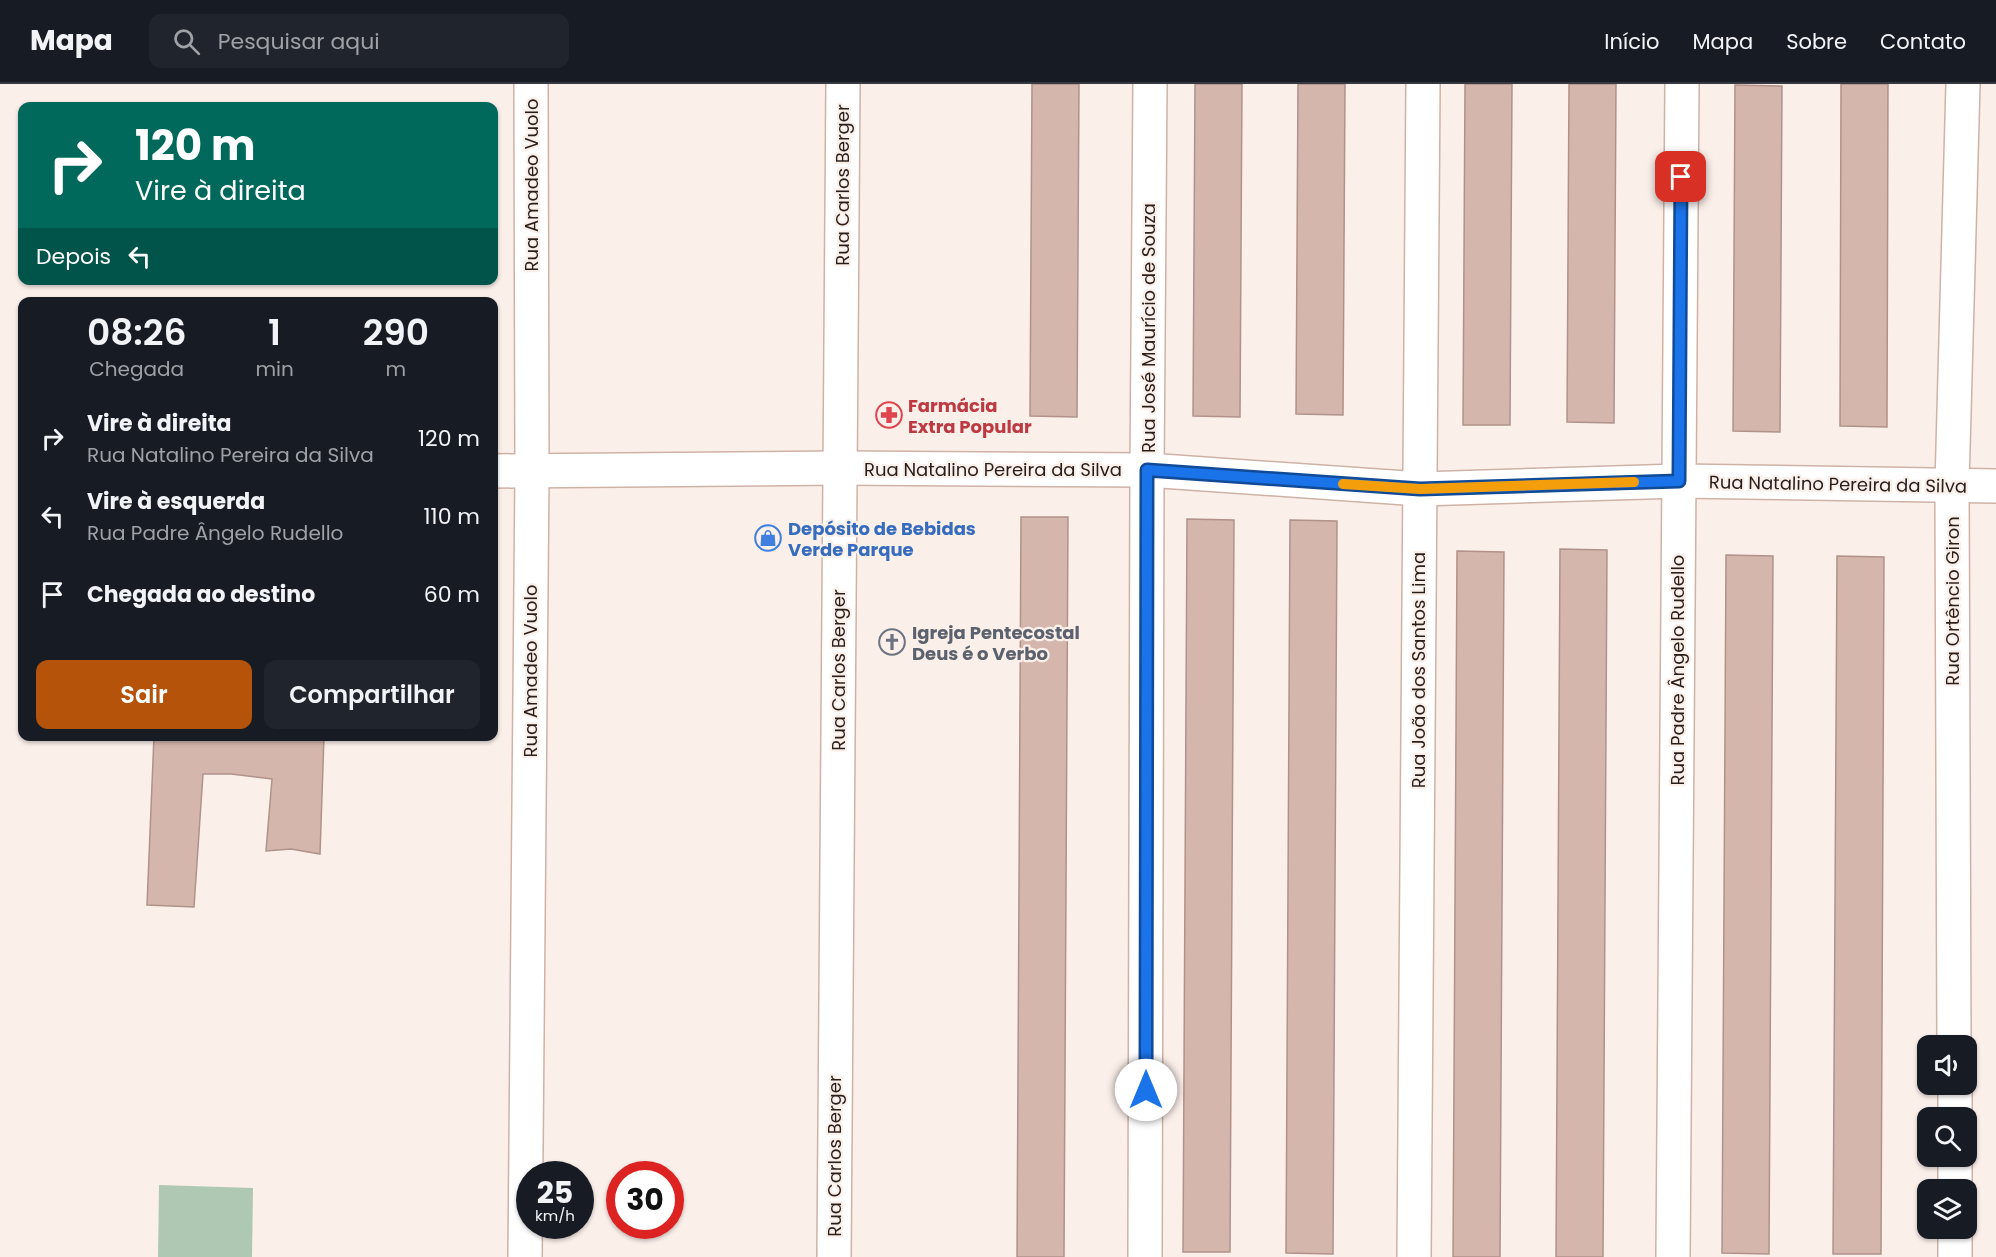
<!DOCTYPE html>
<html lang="pt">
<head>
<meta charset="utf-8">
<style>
	body { margin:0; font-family:Poppins,sans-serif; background:#20242c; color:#f1f3f6; height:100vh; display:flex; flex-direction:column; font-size:22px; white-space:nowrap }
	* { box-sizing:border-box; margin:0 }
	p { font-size:20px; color:#9ea1a6 }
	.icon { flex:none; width:33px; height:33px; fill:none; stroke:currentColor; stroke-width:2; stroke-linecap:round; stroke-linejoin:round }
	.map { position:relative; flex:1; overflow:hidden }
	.panel { position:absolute; left:18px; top:213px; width:480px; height:444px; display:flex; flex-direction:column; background:#171b24; border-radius:12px; box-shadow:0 2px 4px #0004 }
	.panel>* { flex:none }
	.banner { position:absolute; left:18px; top:18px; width:480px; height:183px; border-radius:12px; box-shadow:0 2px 4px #0004; background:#00695c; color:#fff; overflow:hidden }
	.controls { position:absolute; left:1917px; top:951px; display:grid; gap:12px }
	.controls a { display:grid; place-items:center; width:60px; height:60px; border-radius:12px; background:#171b24; box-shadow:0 2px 4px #0004; font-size:30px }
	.speed { position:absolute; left:516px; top:1077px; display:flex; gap:12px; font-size:30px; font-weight:700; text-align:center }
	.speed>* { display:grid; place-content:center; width:78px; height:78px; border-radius:50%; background:#171b24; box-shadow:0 2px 4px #0004; line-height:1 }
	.speed small { font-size:15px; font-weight:400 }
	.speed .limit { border:9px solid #d22; background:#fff; color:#111 }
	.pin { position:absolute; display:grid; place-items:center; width:51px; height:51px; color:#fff; margin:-26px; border-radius:12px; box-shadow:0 3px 9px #0006 }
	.me { position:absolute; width:66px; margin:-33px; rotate:0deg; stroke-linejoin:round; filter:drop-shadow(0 0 4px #0008) }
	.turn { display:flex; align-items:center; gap:21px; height:126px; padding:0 18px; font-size:27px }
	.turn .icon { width:78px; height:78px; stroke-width:2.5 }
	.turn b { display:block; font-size:42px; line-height:51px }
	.then { display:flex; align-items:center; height:57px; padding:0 18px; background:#0003; gap:12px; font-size:22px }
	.eta { display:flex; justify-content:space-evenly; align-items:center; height:102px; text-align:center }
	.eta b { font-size:36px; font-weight:600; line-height:42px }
	.cta { display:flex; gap:12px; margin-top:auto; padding:12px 18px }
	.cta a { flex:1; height:69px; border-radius:12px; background:#b45309; color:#fff; font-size:24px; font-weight:600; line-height:69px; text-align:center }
	.cta a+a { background:#20242c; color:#f1f3f6 }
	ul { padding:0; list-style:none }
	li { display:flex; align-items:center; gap:18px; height:78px; padding:0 18px }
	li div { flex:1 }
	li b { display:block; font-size:22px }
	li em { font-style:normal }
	header { display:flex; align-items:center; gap:36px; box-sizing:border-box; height:84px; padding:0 30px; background:#171b24; border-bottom:2px solid #363941 }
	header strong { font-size:28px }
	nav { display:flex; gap:33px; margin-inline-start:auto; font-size:21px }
	.search { width:420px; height:54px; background:#20242c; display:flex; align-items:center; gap:15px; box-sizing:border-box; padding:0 21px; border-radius:12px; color:#9ea1a6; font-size:22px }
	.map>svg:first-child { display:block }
	.green { fill:#afc8b4 }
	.building { fill:#d4b6ad; stroke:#b0928a; stroke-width:1.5 }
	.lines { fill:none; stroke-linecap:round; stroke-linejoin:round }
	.minor-casing { stroke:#cfb2a6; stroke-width:36 }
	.minor { stroke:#fff; stroke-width:33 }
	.route-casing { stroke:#114b97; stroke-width:15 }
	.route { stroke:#1a73e8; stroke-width:10 }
	.slow { stroke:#f59e0b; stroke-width:10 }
	.labels { text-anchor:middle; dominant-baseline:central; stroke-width:4.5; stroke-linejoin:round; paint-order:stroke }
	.street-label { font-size:18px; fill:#291e1a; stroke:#fbefea }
	.health-label { font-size:18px; font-weight:bold; fill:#be3a42; stroke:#fbefea; text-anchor:start }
	.shop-label { font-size:18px; font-weight:bold; fill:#366cbe; stroke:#fbefea; text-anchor:start }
	.worship-label { font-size:18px; font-weight:bold; fill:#5b616d; stroke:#fbefea; text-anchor:start }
</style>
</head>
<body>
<header>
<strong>Mapa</strong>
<div class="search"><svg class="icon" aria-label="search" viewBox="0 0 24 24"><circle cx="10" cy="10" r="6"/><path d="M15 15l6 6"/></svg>Pesquisar aqui</div>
<nav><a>Início</a><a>Mapa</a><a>Sobre</a><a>Contato</a></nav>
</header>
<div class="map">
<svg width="1996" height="1173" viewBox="0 0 1996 1173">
	<rect width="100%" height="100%" fill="#fbefea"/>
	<!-- green -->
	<path class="green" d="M 159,1101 L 253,1104 L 252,1173 L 158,1173 Z"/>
	<!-- building -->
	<g class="building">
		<path d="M 1032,0 L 1079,0 L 1077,333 L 1030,332 Z"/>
		<path d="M 1195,0 L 1242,0 L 1240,333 L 1193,332 Z"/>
		<path d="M 1298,0 L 1345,0 L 1343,331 L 1296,330 Z"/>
		<path d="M 1465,0 L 1512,0 L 1510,341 L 1463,341 Z"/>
		<path d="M 1569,0 L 1616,0 L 1614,339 L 1567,338 Z"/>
		<path d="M 1841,0 L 1888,0 L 1887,343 L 1840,342 Z"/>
		<path d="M 1735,1 L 1782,2 L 1780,348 L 1733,347 Z"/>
		<path d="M 1021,433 L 1068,433 L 1064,1173 L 1017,1173 Z"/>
		<path d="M 1187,435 L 1234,436 L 1230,1168 L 1183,1168 Z"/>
		<path d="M 1290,436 L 1337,437 L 1333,1170 L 1286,1169 Z"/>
		<path d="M 1560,465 L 1607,466 L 1603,1173 L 1556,1173 Z"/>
		<path d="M 1457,467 L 1504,468 L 1500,1173 L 1453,1173 Z"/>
		<path d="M 1726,471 L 1773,472 L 1769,1170 L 1722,1169 Z"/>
		<path d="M 1837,472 L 1884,473 L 1881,1170 L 1833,1170 Z"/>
		<path d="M 154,652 L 324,652 L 320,770 L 291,765 L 266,767 L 272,695 L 231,690 L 203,690 L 194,823 L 147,821 Z"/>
	</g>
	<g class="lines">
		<!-- minor casing -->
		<g class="minor-casing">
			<g id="minor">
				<path d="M 494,387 L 840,384 L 1147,386 L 1420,405 L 1679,397 L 1996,402"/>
				<path d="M 1954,962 L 1952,401 L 1963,0"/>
				<path d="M 1955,1000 L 1955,1034"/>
				<path d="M 1955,1072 L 1955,1106"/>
				<path d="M 1955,1144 L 1955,1173"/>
				<path d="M 525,1173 L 532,388 L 531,0"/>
				<path d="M 834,1173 L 843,0"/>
				<path d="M 1145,1173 L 1147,386 L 1150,0"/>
				<path d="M 1414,1173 L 1423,0"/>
				<path d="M 1673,1173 L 1682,0"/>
			</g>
		</g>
		<!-- minor -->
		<use href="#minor" class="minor"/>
	</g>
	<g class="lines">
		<!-- route casing -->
		<g class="route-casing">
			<path id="route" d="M 1146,1006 L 1147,386 L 1420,405 L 1679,397 L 1681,93"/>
		</g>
		<!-- route -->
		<use href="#route" class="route"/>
		<!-- slow -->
		<path class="slow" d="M 1343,400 L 1420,405 L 1634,398"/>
	</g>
	<!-- icons -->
	<defs>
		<g id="pharmacy-ring" transform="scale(1.35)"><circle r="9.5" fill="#fbefea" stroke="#e0444e" stroke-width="1.5"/><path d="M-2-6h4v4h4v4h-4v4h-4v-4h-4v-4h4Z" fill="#e0444e"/></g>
		<g id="shop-ring" transform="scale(1.35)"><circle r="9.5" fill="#fbefea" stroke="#3f7fe0" stroke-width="1.5"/><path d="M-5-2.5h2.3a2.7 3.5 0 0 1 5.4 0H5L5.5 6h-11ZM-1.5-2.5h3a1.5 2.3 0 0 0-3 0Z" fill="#3f7fe0"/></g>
		<g id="church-ring" transform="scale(1.35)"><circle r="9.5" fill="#fbefea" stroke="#6b7280" stroke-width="1.5"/><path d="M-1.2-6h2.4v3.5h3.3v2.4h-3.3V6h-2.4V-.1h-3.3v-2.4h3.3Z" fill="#6b7280"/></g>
	</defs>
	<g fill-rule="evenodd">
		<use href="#pharmacy-ring" x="889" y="331"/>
		<use href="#shop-ring" x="768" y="454"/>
		<use href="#church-ring" x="892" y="558"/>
	</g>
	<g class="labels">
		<!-- street labels -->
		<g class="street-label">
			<text transform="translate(531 101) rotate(-90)">Rua Amadeo Vuolo</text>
			<text transform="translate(842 101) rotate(-90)">Rua Carlos Berger</text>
			<text transform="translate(1148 244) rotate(-90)">Rua José Maurício de Souza</text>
			<text x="993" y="385">Rua Natalino Pereira da Silva</text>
			<text transform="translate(1838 400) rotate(1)">Rua Natalino Pereira da Silva</text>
			<text transform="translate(1952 517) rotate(-90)">Rua Ortêncio Giron</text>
			<text transform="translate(838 586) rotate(-90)">Rua Carlos Berger</text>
			<text transform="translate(1418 586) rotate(-90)">Rua João dos Santos Lima</text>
			<text transform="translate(1677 586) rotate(-90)">Rua Padre Ângelo Rudello</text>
			<text transform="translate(530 587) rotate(-90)">Rua Amadeo Vuolo</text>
			<text transform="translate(834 1072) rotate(-90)">Rua Carlos Berger</text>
		</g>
		<!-- health labels -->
		<g class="health-label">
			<text x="908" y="321">Farmácia<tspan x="908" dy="21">Extra Popular</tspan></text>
		</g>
		<!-- shop labels -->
		<g class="shop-label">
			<text x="788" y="444">Depósito de Bebidas<tspan x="788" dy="21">Verde Parque</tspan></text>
		</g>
		<!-- worship labels -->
		<g class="worship-label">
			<text x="912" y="548">Igreja Pentecostal<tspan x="912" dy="21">Deus é o Verbo</tspan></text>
		</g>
	</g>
</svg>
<div class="controls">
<a><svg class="icon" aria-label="sound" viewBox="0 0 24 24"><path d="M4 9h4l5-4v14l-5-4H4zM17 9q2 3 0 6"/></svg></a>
<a><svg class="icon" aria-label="search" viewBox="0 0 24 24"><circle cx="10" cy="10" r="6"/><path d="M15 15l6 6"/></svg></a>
<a><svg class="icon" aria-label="layers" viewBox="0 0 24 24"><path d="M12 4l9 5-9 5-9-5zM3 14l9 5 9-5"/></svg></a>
</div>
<div class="speed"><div>25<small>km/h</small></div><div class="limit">30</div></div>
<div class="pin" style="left:1681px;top:93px;background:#d93025"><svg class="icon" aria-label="arrive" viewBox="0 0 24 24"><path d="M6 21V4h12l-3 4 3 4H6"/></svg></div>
<svg class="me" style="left:1146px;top:1006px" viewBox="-20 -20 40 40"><circle r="19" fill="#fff"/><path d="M0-13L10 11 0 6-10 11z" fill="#1a73e8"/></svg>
<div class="banner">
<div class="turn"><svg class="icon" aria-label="right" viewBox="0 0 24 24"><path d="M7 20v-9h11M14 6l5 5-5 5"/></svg><div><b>120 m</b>Vire à direita</div></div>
<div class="then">Depois<svg class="icon" aria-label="left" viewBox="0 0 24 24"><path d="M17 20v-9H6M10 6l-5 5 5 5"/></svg></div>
</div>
<section class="panel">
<div class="eta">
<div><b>08:26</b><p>Chegada</p></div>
<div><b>1</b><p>min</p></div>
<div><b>290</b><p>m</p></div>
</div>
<ul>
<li><svg class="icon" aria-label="right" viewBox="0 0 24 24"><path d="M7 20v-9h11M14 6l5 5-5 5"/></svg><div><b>Vire à direita</b><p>Rua Natalino Pereira da Silva</p></div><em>120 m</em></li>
<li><svg class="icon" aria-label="left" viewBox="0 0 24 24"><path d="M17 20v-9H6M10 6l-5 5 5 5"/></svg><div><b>Vire à esquerda</b><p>Rua Padre Ângelo Rudello</p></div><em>110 m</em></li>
<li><svg class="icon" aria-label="arrive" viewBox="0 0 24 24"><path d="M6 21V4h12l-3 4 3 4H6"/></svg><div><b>Chegada ao destino</b></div><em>60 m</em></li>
</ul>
<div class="cta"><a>Sair</a><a>Compartilhar</a></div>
</section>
</div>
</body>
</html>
